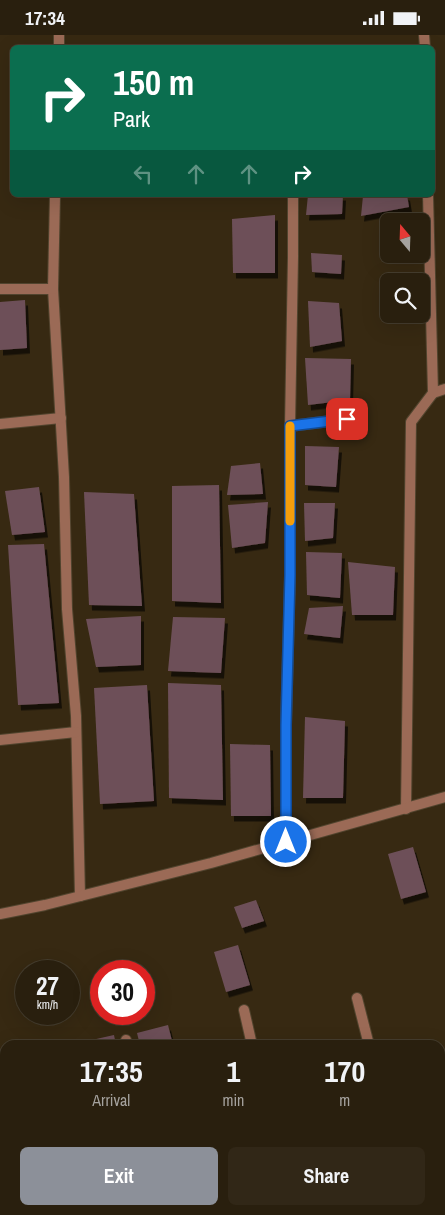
<!DOCTYPE html>
<html lang="en">
<head>
<meta charset="utf-8">
<style>
	body { margin:0; font-family:"Archivo Narrow",sans-serif; background:#312717; color:#f1f3f6; height:100vh; display:flex; flex-direction:column; font-size:19px; white-space:nowrap }
	* { box-sizing:border-box; margin:0 }
	p { font-size:16px; color:#a5a29e }
	.icon { flex:none; width:28px; height:28px; fill:none; stroke:currentColor; stroke-width:2; stroke-linecap:round; stroke-linejoin:round }
	.map { position:relative; flex:1; overflow:hidden }
	.sheet { position:absolute; left:0px; top:1005px; width:445px; height:175px; display:flex; flex-direction:column; background:#291f0e; border-radius:15px 15px 0 0; box-shadow:0 5px 20px #0002,0 0 0 1px #453d2e }
	.sheet>* { flex:none }
	.guide { position:absolute; left:10px; top:10px; width:425px; height:152px; border-radius:8px; box-shadow:0 5px 20px #0002,0 0 0 1px #453d2e; background:#0b6e4f; color:#fff; overflow:hidden }
	.needle { width:32px; rotate:341deg }
	.tools { position:absolute; left:380px; top:178px; display:grid; gap:10px }
	.tools a { display:grid; place-items:center; width:50px; height:50px; border-radius:8px; background:#291f0e; box-shadow:0 5px 20px #0002,0 0 0 1px #453d2e; font-size:25px }
	.speed { position:absolute; left:15px; top:925px; display:flex; gap:10px; font-size:25px; font-weight:700; text-align:center }
	.speed>* { display:grid; place-content:center; width:65px; height:65px; border-radius:50%; background:#291f0e; box-shadow:0 5px 20px #0002,0 0 0 1px #453d2e; line-height:1 }
	.speed small { font-size:12px; font-weight:400 }
	.speed .limit { border:8px solid #d22; background:#fff; color:#111 }
	.pin { position:absolute; display:grid; place-items:center; width:42px; height:42px; color:#fff; margin:-21px; border-radius:10px; box-shadow:0 2px 8px #0006 }
	.me { position:absolute; width:55px; margin:-28px; rotate:0deg; stroke-linejoin:round; filter:drop-shadow(0 0 4px #0008) }
	.turn { display:flex; align-items:center; gap:18px; height:105px; padding:0 20px; font-size:22px }
	.turn .icon { width:65px; height:65px; stroke-width:2.5 }
	.turn b { display:block; font-size:35px; line-height:42px }
	.lanes { display:flex; align-items:center; height:48px; padding:0 20px; background:#0003; justify-content:center; gap:25px; direction:ltr }
	.lanes .off { opacity:.35 }
	.eta { display:flex; justify-content:space-evenly; align-items:center; height:85px; text-align:center }
	.eta b { font-size:30px; font-weight:700; line-height:35px }
	.primary-button { display:flex; gap:10px; margin-top:auto; padding:10px 20px }
	.primary-button a { flex:1; height:58px; border-radius:8px; background:#8c9099; color:#fff; font-size:20px; font-weight:700; line-height:58px; text-align:center }
	.primary-button a+a { background:#312717; color:#f1f3f6 }
	.status { display:flex; justify-content:space-between; align-items:center; height:35px; padding:0 25px; background:#291f0e; direction:ltr }
	.status svg { height:14px; fill:currentColor }
	.map>svg:first-child { display:block }
	.building { fill:#6d5059; filter:url(#shadow) }
	.lines { fill:none; stroke-linecap:round; stroke-linejoin:round }
	.service-casing { stroke:#51442e; stroke-width:12 }
	.minor-casing { stroke:#51442e; stroke-width:12 }
	.tertiary-casing { stroke:#51442e; stroke-width:12 }
	.service { stroke:#9b6a56; stroke-width:10 }
	.minor { stroke:#9b6a56; stroke-width:10 }
	.tertiary { stroke:#9b6a56; stroke-width:10 }
	.route-casing { stroke:#114b97; stroke-width:12 }
	.route { stroke:#1a73e8; stroke-width:9 }
	.slow { stroke:#f59e0b; stroke-width:9 }
</style>
</head>
<body>
<div class="status"><b>17:34</b><svg viewBox="0 0 49 12"><path d="M0 12V9h3v3zM5 12V6h3v6zM10 12V3h3v9zM15 12V0h3v12zM26 1h20v11H26zM47 4h2v5h-2z"/></svg></div>
<div class="map">
<svg width="445" height="1180" viewBox="0 0 445 1180">
	<defs>
		<filter id="shadow"><feDropShadow dx="3" dy="5.5" stdDeviation="0" flood-color="#0009"/></filter>
	</defs>
	<rect width="100%" height="100%" fill="#372912"/>
	<!-- building -->
	<g class="building">
		<path d="M 308,160 L 343,160 L 342,179 L 306,180 Z"/>
		<path d="M 367,160 L 407,160 L 409,172 L 361,181 L 363,161 Z"/>
		<path d="M 275,180 L 275,238 L 233,238 L 232,184 Z"/>
		<path d="M 311,218 L 342,220 L 341,239 L 312,237 Z"/>
		<path d="M 25,265 L 27,313 L 0,315 L 0,267 Z"/>
		<path d="M 308,266 L 339,268 L 342,306 L 310,312 Z"/>
		<path d="M 305,323 L 351,324 L 350,365 L 308,370 Z"/>
		<path d="M 305,411 L 339,412 L 336,452 L 305,450 Z"/>
		<path d="M 260,428 L 263,459 L 227,460 L 231,431 Z"/>
		<path d="M 219,450 L 221,568 L 172,566 L 172,451 Z"/>
		<path d="M 39,452 L 45,497 L 12,500 L 5,456 Z"/>
		<path d="M 84,457 L 134,459 L 142,571 L 89,570 Z"/>
		<path d="M 268,467 L 265,508 L 232,513 L 228,470 Z"/>
		<path d="M 304,468 L 335,468 L 333,503 L 305,506 Z"/>
		<path d="M 44,509 L 59,668 L 18,670 L 8,510 Z"/>
		<path d="M 306,517 L 342,518 L 340,563 L 307,560 Z"/>
		<path d="M 348,527 L 395,532 L 393,580 L 352,580 Z"/>
		<path d="M 343,571 L 340,603 L 304,599 L 309,573 Z"/>
		<path d="M 141,581 L 141,630 L 96,632 L 86,584 Z"/>
		<path d="M 173,582 L 225,583 L 221,638 L 168,636 Z"/>
		<path d="M 168,648 L 221,650 L 223,765 L 169,763 Z"/>
		<path d="M 147,650 L 154,766 L 100,769 L 94,653 Z"/>
		<path d="M 305,682 L 345,686 L 343,763 L 303,763 Z"/>
		<path d="M 230,709 L 270,710 L 271,781 L 231,781 Z"/>
		<path d="M 413,812 L 426,857 L 401,864 L 388,819 Z"/>
		<path d="M 256,865 L 264,886 L 242,893 L 234,872 Z"/>
		<path d="M 238,910 L 250,950 L 226,957 L 214,917 Z"/>
		<path d="M 168,990 L 173,1010 L 140,1010 L 137,998 Z"/>
		<path d="M 114,1000 L 116,1010 L 74,1010 L 74,1009 Z"/>
		<path d="M 5,1038 L 5,1099 L 0,1100 L 0,1039 Z"/>
		<path d="M 145,1175 L 170,1175 L 171,1180 L 146,1180 Z"/>
		<path d="M 173,1175 L 197,1175 L 198,1180 L 174,1180 Z"/>
		<path d="M 255,1175 L 279,1175 L 280,1180 L 238,1180 Z"/>
	</g>
	<g class="lines">
		<!-- service casing -->
		<g class="service-casing">
			<path id="service" d="M 290,391 L 347,384"/>
		</g>
		<!-- minor casing -->
		<g class="minor-casing">
			<g id="minor">
				<path d="M 424,0 L 425,12"/>
				<path d="M 59,12 L 59,0"/>
				<path d="M 0,254 L 53,254 L 64,442 L 67,574 L 76,681 L 80,861"/>
				<path d="M 53,254 L 55,160"/>
				<path d="M 433,358 L 445,354"/>
				<path d="M 0,389 L 61,383"/>
				<path d="M 0,705 L 76,697"/>
				<path d="M 406,774 L 411,387 L 433,358 L 428,160"/>
				<path d="M 286,807 L 286,690 L 290,541 L 290,391 L 293,222 L 293,160"/>
				<path d="M 357,963 L 369,1010"/>
				<path d="M 244,975 L 252,1010"/>
				<path d="M 126,1005 L 127,1010"/>
				<path d="M 440,1055 L 445,1054"/>
				<path d="M 0,1164 L 5,1163"/>
				<path d="M 440,1165 L 445,1164"/>
				<path d="M 289,1175 L 290,1180"/>
				<path d="M 381,1180 L 402,1175"/>
			</g>
		</g>
		<!-- tertiary casing -->
		<g class="tertiary-casing">
			<path id="tertiary" d="M 0,879 L 45,870 L 211,828 L 445,762"/>
		</g>
		<!-- service -->
		<use href="#service" class="service"/>
		<!-- minor -->
		<use href="#minor" class="minor"/>
		<!-- tertiary -->
		<use href="#tertiary" class="tertiary"/>
	</g>
	<g class="lines">
		<!-- route casing -->
		<g class="route-casing">
			<path id="route" d="M 286,807 L 286,690 L 290,540 L 290,391 L 347,384"/>
		</g>
		<!-- route -->
		<use href="#route" class="route"/>
		<!-- slow -->
		<path class="slow" d="M 290,391 L 290,486"/>
	</g>
</svg>
<div class="tools">
<a><svg class="needle" viewBox="-14 -14 28 28"><path d="M0-13l5 13h-10z" fill="#e53935"/><path d="M0 13l5-13h-10z" fill="#a5a29e"/></svg></a>
<a><svg class="icon" aria-label="search" viewBox="0 0 24 24"><circle cx="10" cy="10" r="6"/><path d="M15 15l6 6"/></svg></a>
</div>
<div class="speed"><div>27<small>km/h</small></div><div class="limit">30</div></div>
<div class="pin" style="left:347px;top:384px;background:#d93025"><svg class="icon" aria-label="arrive" viewBox="0 0 24 24"><path d="M6 21V4h12l-3 4 3 4H6"/></svg></div>
<svg class="me" style="left:286px;top:807px" viewBox="-20 -20 40 40"><circle r="17" fill="#1a73e8" stroke="#fff" stroke-width="3"/><path d="M0-11L8 9 0 5-8 9z" fill="#fff"/></svg>
<div class="guide">
<div class="turn"><svg class="icon" aria-label="right" viewBox="0 0 24 24"><path d="M7 20v-9h11M14 6l5 5-5 5"/></svg><div><b>150 m</b>Park</div></div>
<div class="lanes"><svg class="icon off" aria-label="left" viewBox="0 0 24 24"><path d="M17 20v-9H6M10 6l-5 5 5 5"/></svg><svg class="icon off" aria-label="ahead" viewBox="0 0 24 24"><path d="M12 20V5M6 11l6-6 6 6"/></svg><svg class="icon off" aria-label="ahead" viewBox="0 0 24 24"><path d="M12 20V5M6 11l6-6 6 6"/></svg><svg class="icon" aria-label="right" viewBox="0 0 24 24"><path d="M7 20v-9h11M14 6l5 5-5 5"/></svg></div>
</div>
<section class="sheet">
<div class="eta">
<div><b>17:35</b><p>Arrival</p></div>
<div><b>1</b><p>min</p></div>
<div><b>170</b><p>m</p></div>
</div>
<div class="primary-button"><a>Exit</a><a>Share</a></div>
</section>
</div>
</body>
</html>
